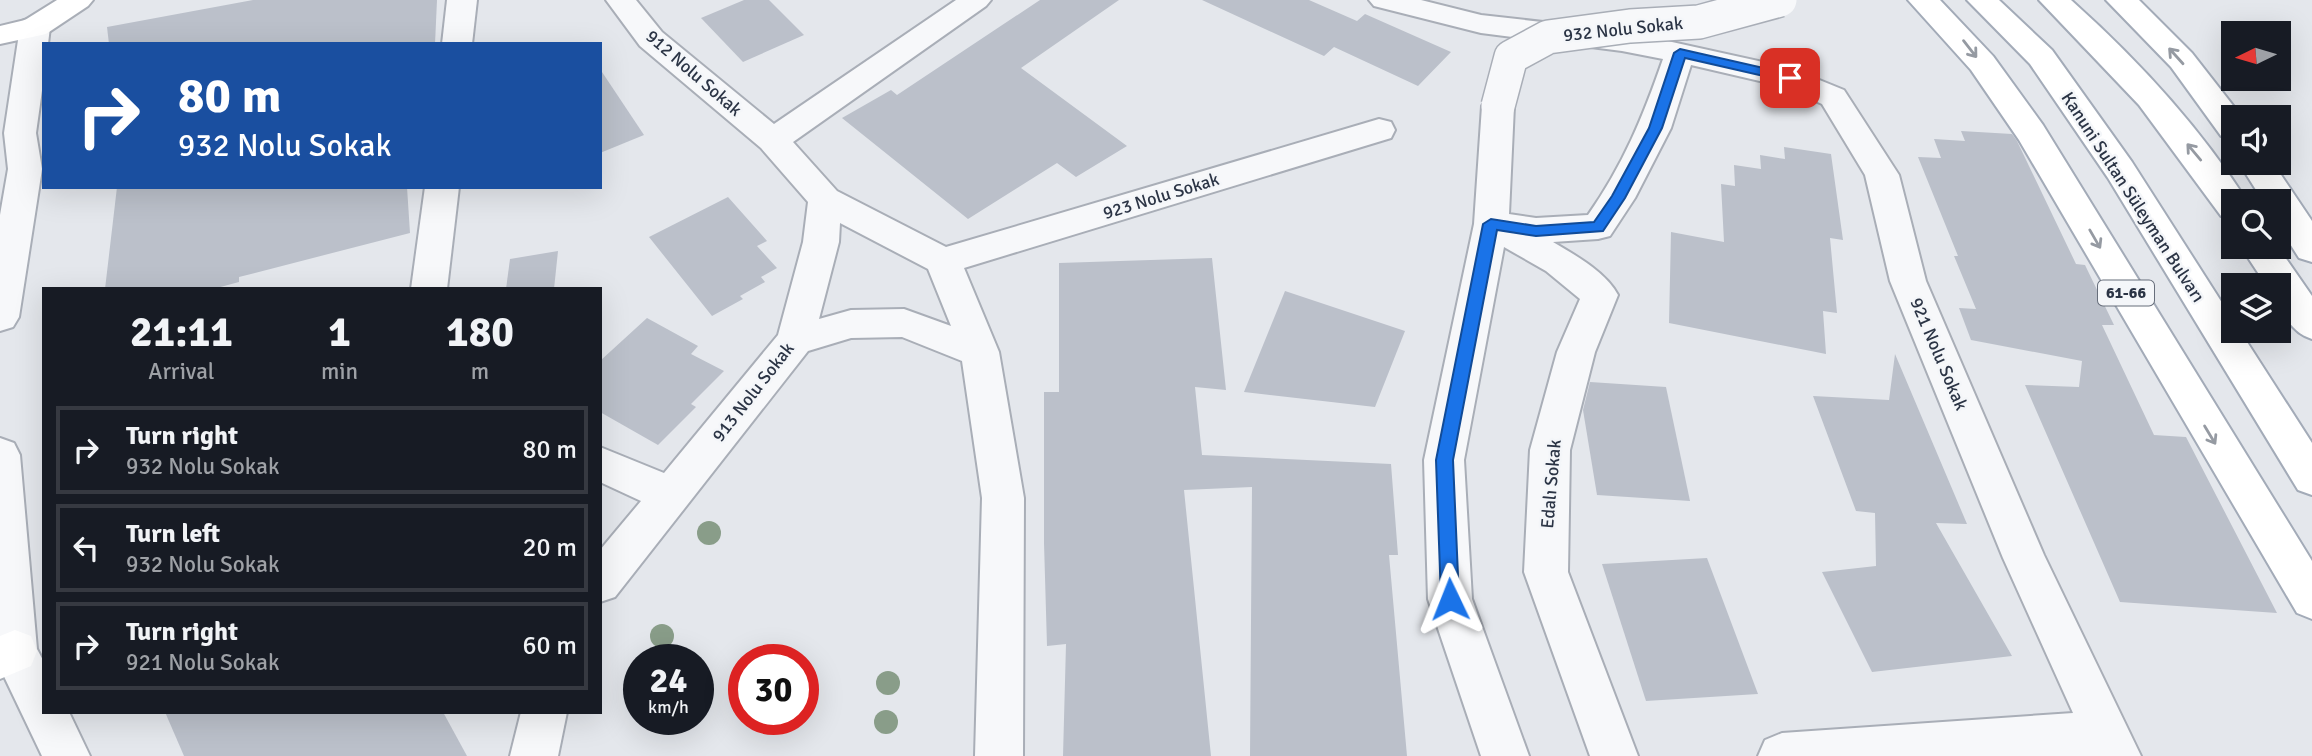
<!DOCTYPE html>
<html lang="en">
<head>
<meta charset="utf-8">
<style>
	body { margin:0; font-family:Signika,sans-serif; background:#20242c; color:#f1f3f6; height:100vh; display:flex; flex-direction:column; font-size:26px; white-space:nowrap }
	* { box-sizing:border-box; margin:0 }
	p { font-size:23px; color:#9ea1a6 }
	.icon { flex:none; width:38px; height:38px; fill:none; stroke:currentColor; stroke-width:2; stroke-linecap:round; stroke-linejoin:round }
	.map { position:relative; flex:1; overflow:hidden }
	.details { position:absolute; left:42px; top:287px; width:560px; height:427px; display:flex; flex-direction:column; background:#171b24; border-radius:0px; box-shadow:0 7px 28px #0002 }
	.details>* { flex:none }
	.hud { position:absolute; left:42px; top:42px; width:560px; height:147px; border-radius:0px; box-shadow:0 7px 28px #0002; background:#1a4fa0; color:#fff; overflow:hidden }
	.needle { width:46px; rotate:265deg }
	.fabs { position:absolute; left:2221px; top:21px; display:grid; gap:14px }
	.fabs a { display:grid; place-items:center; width:70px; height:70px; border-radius:0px; background:#171b24; box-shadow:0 7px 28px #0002; font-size:35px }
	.speed { position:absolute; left:623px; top:644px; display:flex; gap:14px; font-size:35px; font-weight:700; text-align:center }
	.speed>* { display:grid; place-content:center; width:91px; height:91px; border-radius:50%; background:#171b24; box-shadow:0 7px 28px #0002; line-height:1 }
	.speed small { font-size:18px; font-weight:400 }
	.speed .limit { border:10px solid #d22; background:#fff; color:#111 }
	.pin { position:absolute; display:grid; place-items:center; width:60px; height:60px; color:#fff; margin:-30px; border-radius:14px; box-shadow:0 4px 10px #0006 }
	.me { position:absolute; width:77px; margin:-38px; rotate:358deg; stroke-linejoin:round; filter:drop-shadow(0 0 5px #0008) }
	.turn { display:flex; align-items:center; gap:24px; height:147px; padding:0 21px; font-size:32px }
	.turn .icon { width:91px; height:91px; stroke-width:2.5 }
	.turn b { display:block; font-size:49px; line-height:60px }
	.eta { display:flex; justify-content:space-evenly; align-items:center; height:119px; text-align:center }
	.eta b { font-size:42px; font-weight:700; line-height:49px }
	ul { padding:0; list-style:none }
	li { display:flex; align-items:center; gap:21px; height:88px; margin:0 14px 10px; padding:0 7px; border:4px solid #363941; border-radius:0px }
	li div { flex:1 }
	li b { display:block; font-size:26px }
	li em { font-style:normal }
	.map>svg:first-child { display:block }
	.building { fill:#bbc0ca }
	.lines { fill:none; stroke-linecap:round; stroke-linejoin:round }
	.street-casing { stroke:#a9aeb7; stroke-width:4 }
	.secondary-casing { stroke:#a9aeb7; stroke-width:4 }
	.primary-casing { stroke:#a3abb8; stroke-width:4 }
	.street { fill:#f7f8fa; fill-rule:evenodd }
	.secondary { fill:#fff; fill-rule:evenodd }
	.primary { fill:#fff; fill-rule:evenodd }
	.street-bridge-casing { stroke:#a9aeb7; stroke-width:36; stroke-linecap:butt }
	.street-bridge { stroke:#f7f8fa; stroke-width:33 }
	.tree { fill:#899d89 }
	.oneway { stroke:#959aa2 }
	.route { fill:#1a73e8; stroke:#114b97; stroke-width:2 }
	.labels { text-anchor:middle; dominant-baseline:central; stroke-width:5; stroke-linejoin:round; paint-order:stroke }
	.shield { fill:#f4f6f9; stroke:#676e7b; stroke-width:2 }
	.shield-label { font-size:16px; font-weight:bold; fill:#2b3445 }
	.street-label { font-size:18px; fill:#2b3445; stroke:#f4f6f9 }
</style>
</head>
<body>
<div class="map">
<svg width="2312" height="756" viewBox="0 0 2312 756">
	<rect width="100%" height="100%" fill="#e4e7ec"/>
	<!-- building -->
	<g class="building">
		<path d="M 253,0 L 437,0 L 435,44 L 109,44 L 107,27 Z"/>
		<path d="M 744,0 L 769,0 L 804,35 L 743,62 L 701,18 Z"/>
		<path d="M 1040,0 L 1119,0 L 1021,68 L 1127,146 L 1076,177 L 1057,163 L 968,219 L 842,118 L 891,90 L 897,95 Z"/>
		<path d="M 1202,0 L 1309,0 L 1357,21 L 1365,14 L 1451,52 L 1418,86 L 1334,47 L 1324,56 Z"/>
		<path d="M 600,69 L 644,135 L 600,153 Z"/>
		<path d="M 1961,131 L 2012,134 L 2017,141 L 2076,264 L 2085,265 L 2114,325 L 2102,325 L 2154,435 L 2186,437 L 2277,613 L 2120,602 L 2025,385 L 2079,387 L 2082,361 L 1971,340 L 1959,308 L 1976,309 L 1954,256 L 1958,256 L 1918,157 L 1941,158 L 1934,139 L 1965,141 Z"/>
		<path d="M 1784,147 L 1831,154 L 1843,240 L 1830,238 L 1837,313 L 1823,311 L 1826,354 L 1669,323 L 1671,232 L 1724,242 L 1721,184 L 1735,186 L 1734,165 L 1761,169 L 1760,155 L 1785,159 Z"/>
		<path d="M 117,187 L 407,187 L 410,233 L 239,277 L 239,282 L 213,289 L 105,289 Z"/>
		<path d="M 728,197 L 767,241 L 757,246 L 777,268 L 761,277 L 765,282 L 740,296 L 743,299 L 712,316 L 649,237 Z"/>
		<path d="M 558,251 L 554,289 L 506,289 L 510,259 Z"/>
		<path d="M 1212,258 L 1226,390 L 1195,387 L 1202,455 L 1391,464 L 1398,555 L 1389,555 L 1407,756 L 1250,756 L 1252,487 L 1184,490 L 1211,756 L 1063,756 L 1066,644 L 1047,646 L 1044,543 L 1044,392 L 1059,392 L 1059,263 Z"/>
		<path d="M 1285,291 L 1405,331 L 1375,407 L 1244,392 Z"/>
		<path d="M 647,318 L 698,346 L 691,354 L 724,371 L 691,404 L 696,407 L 658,445 L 600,412 L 600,361 Z"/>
		<path d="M 1895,354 L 1967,524 L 1936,523 L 2012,656 L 1872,672 L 1822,572 L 1876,566 L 1875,513 L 1856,511 L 1813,396 L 1889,400 Z"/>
		<path d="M 1590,382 L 1666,387 L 1690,501 L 1597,495 L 1583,410 Z"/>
		<path d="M 1707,558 L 1758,694 L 1646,701 L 1602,564 Z"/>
		<path d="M 165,712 L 443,712 L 467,756 L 184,756 Z"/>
	</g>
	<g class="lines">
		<!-- street casing -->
		<g class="street-casing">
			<g id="street">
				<path d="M 447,0 L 477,0 L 472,44 L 442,44 Z"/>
				<path d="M 606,0 L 636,0 L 662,32 L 774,124 L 956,0 L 991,0 L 986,6 L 793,142 L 837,191 L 946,247 L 1379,119 L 1391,122 L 1395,130 L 1391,138 L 964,268 L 999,352 L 1024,498 L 1023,756 L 975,756 L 982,498 L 962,361 L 902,337 L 851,338 L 808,351 L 615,597 L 600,602 L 600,550 L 641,501 L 600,482 L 600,447 L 664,473 L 778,335 L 803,242 L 808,202 L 761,148 L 640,46 ZM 840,223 L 928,269 L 951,326 L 904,309 L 851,310 L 819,319 L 839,242 Z"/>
				<path d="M 1369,0 L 1421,0 L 1481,15 L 1622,31 L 1790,68 L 1844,90 L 1899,175 L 1926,281 L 2044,555 L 2141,756 L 1758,756 L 1765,740 L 1782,733 L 2073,713 L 2003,558 L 1890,281 L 1865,175 L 1822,104 L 1781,86 L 1691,65 L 1671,128 L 1635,198 L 1610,236 L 1598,239 L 1553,242 C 1575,255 1606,272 1618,295 L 1595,352 L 1570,450 L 1568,572 L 1638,756 L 1590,756 L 1524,572 L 1530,450 L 1557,352 L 1580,299 L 1546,271 L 1504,247 L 1464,460 L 1472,599 L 1529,756 L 1481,756 L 1428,599 L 1424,460 L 1474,224 L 1482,106 L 1487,99 L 1498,95 L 1509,99 L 1514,106 L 1509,214 L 1536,218 L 1588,215 C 1623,165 1643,117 1663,59 L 1622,51 L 1481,33 L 1374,6 Z"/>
				<path d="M 35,18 L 46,20 L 50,27 L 48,44 L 44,44 L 44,76 L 36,133 L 42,169 L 19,317 L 13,327 L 0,331 L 0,215 L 8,169 L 4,133 L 20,27 L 24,20 Z"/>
				<path d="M 425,187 L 459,187 L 447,289 L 411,289 Z"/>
				<path d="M 0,438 L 14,443 L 20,455 L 37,649 L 44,662 L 44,712 L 69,712 L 90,756 L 42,756 L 0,668 Z"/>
				<path d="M 521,712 L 567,712 L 558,756 L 510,756 Z"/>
			</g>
		</g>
		<!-- secondary casing -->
		<g class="secondary-casing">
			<g id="secondary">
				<path d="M 57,0 L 93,0 L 88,6 L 46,34 L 0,44 L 0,26 L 25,20 Z"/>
				<path d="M 15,630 L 31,636 L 37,651 L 31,666 L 0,679 L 0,636 Z"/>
			</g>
		</g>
		<!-- primary casing -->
		<g class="primary-casing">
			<g id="primary">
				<path d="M 1908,0 L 1940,0 L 1993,56 L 2043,125 L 2312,561 L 2312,619 L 2297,613 L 2019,140 L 1971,70 Z"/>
				<path d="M 1967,0 L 1999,0 L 2052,50 L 2132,162 L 2233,320 L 2233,331 L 2240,331 L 2312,443 L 2312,495 L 2298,490 L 2108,178 L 2030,64 Z"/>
				<path d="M 2039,0 L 2071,0 C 2137,59 2199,126 2247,201 L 2233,201 L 2233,219 L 2221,216 L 2139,105 Z"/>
				<path d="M 2106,0 L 2139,0 L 2192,53 L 2242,117 L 2233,117 L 2233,139 L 2221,136 L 2171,67 Z"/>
				<path d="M 2239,163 L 2273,163 L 2312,221 L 2312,262 L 2299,258 L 2278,225 L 2278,201 L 2263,201 Z"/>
				<path d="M 2241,247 L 2278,247 L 2312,296 L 2312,339 C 2289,332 2278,308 2278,285 L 2266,285 Z"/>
			</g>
		</g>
		<!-- street -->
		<use href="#street" class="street"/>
		<!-- secondary -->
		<use href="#secondary" class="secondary"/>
		<!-- primary -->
		<use href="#primary" class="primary"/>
		<!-- street-bridge casing -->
		<g class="street-bridge-casing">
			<path id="street-bridge" d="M 1498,106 L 1511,57 L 1548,37 L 1630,26 L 1699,22 L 1780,0"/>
		</g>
		<!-- street-bridge -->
		<use href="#street-bridge" class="street-bridge"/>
	</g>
	<!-- trees -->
	<g class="tree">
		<circle cx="709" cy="533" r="12"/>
		<circle cx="662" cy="636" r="12"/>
		<circle cx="888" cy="683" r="12"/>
		<circle cx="886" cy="722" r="12"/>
	</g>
	<!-- one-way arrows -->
	<defs><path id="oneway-shaft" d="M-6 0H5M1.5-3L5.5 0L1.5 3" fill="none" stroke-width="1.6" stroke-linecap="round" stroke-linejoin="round" transform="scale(1.75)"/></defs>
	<g class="oneway">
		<use href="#oneway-shaft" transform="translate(1970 49) rotate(52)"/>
		<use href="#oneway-shaft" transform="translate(2176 56) rotate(-132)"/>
		<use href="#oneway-shaft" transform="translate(2194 152) rotate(-130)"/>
		<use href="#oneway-shaft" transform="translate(2095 239) rotate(60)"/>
		<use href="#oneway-shaft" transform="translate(2210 435) rotate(59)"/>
	</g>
	<!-- route -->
	<path class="route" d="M 1680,49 L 1790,74 L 1796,78 L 1790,82 L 1685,58 L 1662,128 L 1625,198 L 1603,231 L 1536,236 L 1497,230 L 1453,460 L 1459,599 L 1457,604 L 1450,607 L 1444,604 L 1441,599 L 1436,460 L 1483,224 L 1491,219 L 1536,226 L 1594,222 L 1612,196 L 1649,128 L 1674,53 Z"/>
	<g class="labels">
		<!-- shield labels -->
		<rect class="shield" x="2098" y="280.5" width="56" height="25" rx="5"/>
		<g class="shield-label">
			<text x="2126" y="293">61-66</text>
		</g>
		<!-- street labels -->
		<g class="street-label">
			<text transform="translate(1623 29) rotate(-6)">932 Nolu Sokak</text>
			<text transform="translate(694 73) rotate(41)">912 Nolu Sokak</text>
			<text transform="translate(1161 196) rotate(-17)">923 Nolu Sokak</text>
			<text transform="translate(2133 197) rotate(57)">Kanuni Sultan Süleyman Bulvarı</text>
			<text transform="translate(1939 354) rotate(67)">921 Nolu Sokak</text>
			<text transform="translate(753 392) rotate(-52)">913 Nolu Sokak</text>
			<text transform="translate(1551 484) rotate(-85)">Edalı Sokak</text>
		</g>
	</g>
</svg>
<div class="fabs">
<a><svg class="needle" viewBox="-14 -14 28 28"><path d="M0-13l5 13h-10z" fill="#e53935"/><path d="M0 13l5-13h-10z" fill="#9ea1a6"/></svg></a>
<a><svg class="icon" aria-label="sound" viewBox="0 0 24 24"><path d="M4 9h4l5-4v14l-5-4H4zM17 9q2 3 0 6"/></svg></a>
<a><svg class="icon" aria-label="search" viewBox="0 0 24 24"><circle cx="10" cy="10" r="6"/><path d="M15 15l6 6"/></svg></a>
<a><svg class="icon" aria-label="layers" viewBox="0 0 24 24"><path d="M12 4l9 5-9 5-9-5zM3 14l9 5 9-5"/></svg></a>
</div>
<div class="speed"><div>24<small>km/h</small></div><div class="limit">30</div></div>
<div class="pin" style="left:1790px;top:78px;background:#d93025"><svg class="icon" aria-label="arrive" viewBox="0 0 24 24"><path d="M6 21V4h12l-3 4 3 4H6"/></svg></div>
<svg class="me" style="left:1450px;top:599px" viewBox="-20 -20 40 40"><path d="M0-17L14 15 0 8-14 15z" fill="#1a73e8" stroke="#fff" stroke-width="4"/></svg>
<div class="hud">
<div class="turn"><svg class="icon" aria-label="right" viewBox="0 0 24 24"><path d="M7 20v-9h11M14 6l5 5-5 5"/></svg><div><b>80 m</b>932 Nolu Sokak</div></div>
</div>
<section class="details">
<div class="eta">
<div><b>21:11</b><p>Arrival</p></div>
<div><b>1</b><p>min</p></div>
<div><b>180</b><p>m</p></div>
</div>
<ul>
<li><svg class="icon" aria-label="right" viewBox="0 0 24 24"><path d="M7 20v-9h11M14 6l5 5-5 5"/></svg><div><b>Turn right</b><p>932 Nolu Sokak</p></div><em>80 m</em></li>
<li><svg class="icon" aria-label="left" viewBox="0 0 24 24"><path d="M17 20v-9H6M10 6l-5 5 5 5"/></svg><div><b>Turn left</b><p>932 Nolu Sokak</p></div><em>20 m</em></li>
<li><svg class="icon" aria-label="right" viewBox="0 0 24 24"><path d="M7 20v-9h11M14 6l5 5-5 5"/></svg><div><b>Turn right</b><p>921 Nolu Sokak</p></div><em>60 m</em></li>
</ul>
</section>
</div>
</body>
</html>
